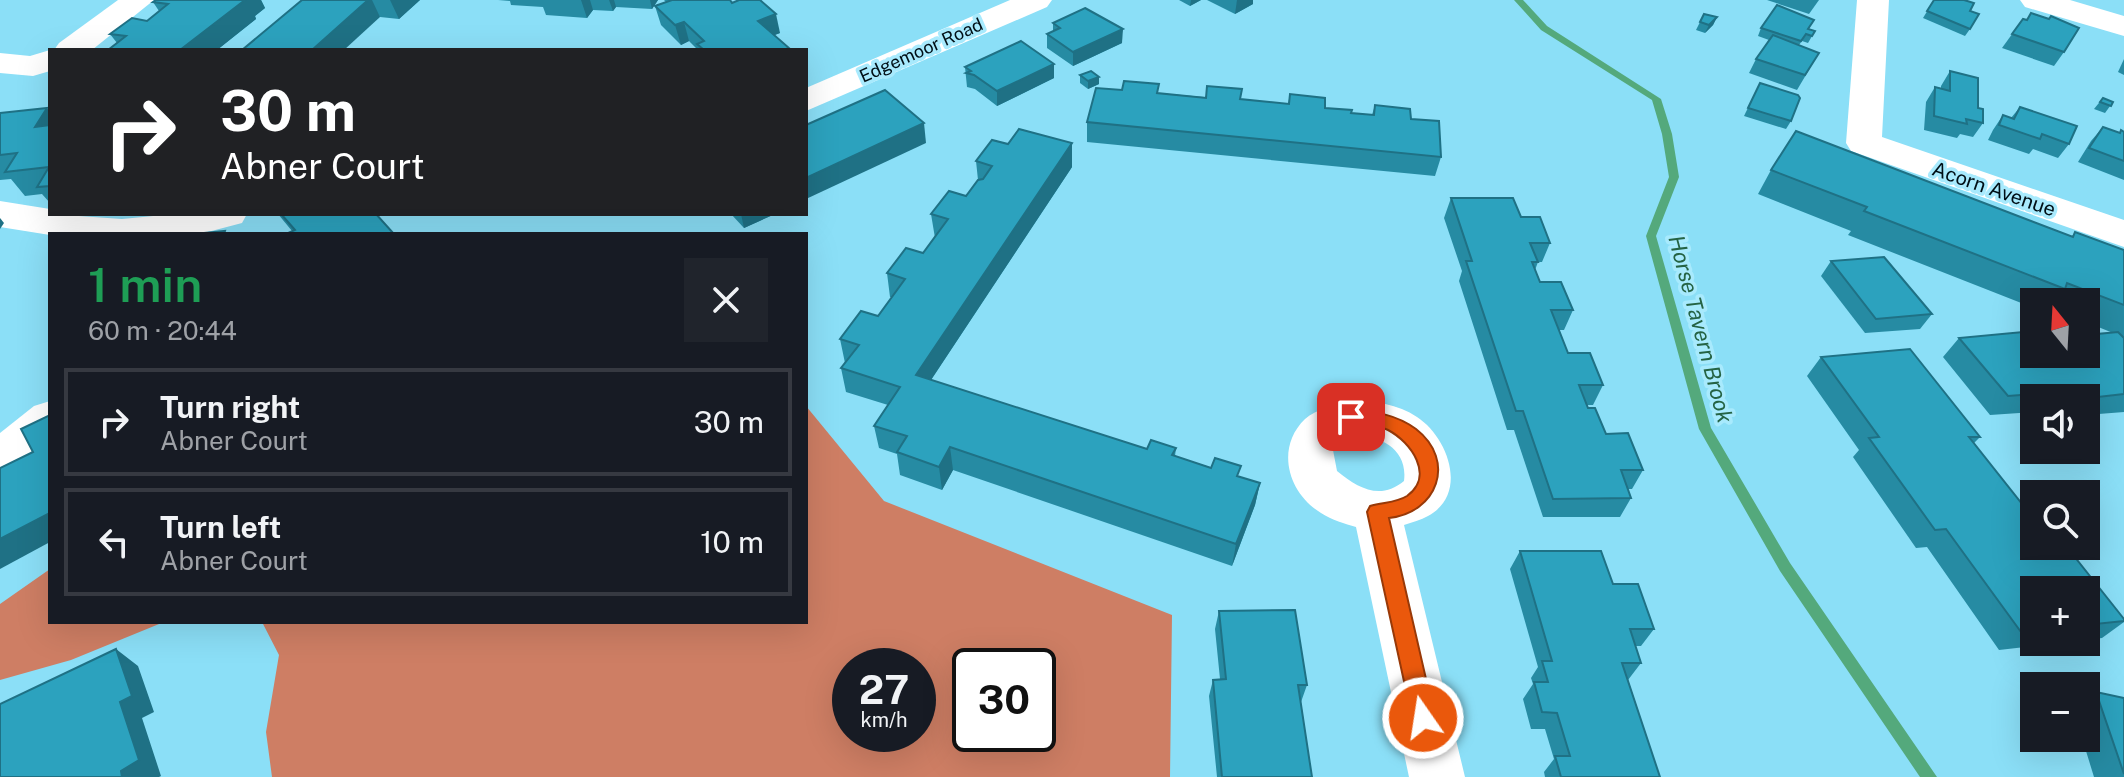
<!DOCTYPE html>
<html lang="en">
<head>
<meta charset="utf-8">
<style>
	body { margin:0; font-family:"Public Sans",sans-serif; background:#20242c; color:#f1f3f6; height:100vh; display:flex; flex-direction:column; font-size:30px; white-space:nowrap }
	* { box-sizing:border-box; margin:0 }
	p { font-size:26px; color:#9ea1a6 }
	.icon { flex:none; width:44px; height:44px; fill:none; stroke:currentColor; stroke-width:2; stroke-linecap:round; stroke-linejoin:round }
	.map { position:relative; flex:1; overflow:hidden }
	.details { position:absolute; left:48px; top:232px; width:760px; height:392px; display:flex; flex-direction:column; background:#171b24; border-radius:0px; box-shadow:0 8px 32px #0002 }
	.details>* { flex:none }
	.banner { position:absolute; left:48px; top:48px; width:760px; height:168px; border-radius:0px; box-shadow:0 8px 32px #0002; background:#202124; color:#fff; overflow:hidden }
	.needle { width:52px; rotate:342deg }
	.controls { position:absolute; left:2020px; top:288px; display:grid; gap:16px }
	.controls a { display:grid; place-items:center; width:80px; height:80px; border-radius:0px; background:#171b24; box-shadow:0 8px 32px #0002; font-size:40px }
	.speed { position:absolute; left:832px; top:648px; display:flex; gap:16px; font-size:40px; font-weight:700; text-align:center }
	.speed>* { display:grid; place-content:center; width:104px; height:104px; border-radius:50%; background:#171b24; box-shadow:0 8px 32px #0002; line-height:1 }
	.speed small { font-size:20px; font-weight:400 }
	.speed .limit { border:4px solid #111; border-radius:12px; background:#fff; color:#111 }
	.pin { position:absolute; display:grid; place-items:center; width:68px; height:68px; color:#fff; margin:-34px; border-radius:16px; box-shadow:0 4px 12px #0006 }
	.me { position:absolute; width:88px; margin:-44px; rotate:347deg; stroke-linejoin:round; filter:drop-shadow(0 0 6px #0008) }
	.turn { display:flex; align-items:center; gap:28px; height:168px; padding:0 40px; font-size:36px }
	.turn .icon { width:104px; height:104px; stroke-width:2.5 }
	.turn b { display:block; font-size:56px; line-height:68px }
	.round { display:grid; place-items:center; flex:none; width:84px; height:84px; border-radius:0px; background:#20242c }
	.summary { display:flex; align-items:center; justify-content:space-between; height:136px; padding:0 40px }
	h1 { font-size:48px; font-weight:600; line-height:60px; color:#1e9e55 }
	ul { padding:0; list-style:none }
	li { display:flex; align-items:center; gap:24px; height:108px; margin:0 16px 12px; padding:0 24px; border:4px solid #363941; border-radius:0px }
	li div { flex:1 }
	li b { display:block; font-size:30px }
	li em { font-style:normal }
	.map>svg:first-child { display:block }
	.forest { fill:#ce7e64; fill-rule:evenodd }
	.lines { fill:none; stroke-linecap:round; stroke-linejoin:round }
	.stream { fill:#54a97c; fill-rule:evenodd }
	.minor { fill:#fff; fill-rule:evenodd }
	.wall { fill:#268ba3 }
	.shaded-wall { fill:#1f7185 }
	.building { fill:#2ca2be; stroke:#1f7185; stroke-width:2 }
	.route { fill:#ea580c; stroke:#983908; stroke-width:2 }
	.labels { text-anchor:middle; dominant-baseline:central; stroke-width:7; stroke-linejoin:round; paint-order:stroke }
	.far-street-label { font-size:18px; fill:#000f16; stroke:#a8eafd }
	.street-label { font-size:20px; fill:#000f16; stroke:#a8eafd }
	.water-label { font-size:22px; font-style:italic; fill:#256344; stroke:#a8eafd }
</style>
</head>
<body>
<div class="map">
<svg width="2124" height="777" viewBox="0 0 2124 777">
	<rect width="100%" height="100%" fill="#8bdff7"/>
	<!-- forest -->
	<g class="forest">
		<path d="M 806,406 L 884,501 L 1172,615 L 1170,777 L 272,777 L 266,732 L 279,655 L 262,622 L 806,622 ZM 850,666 L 918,666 L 918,734 L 850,734 ZM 970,666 L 1038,666 L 1038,734 L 970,734 Z"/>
		<path d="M 50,569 L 50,622 L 164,622 L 71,660 L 0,680 L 0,604 Z"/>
	</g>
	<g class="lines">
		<!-- stream -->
		<path class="stream" d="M 1514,0 L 1523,0 L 1547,26 L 1661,99 L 1672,134 L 1679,177 L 1656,236 L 1711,428 L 1790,563 L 1937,777 L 1920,777 L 1780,571 L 1699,429 L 1646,236 L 1669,177 L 1662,134 L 1652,100 L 1541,30 Z"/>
		<!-- minor -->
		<g class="minor">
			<path d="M 118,0 L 154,0 L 92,50 L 54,50 L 59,43 Z"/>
			<path d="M 1010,0 L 1052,0 L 1047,7 L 806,111 L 806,88 Z"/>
			<path d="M 1857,0 L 1889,0 L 1882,137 L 2124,220 L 2124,247 L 1851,151 L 1846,143 Z"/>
			<path d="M 2020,0 L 2070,0 L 2124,16 L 2124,36 L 2025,7 Z"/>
			<path d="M 50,50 L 50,71 L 33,76 L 0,73 L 0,53 L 30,56 Z"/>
			<path d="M 0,201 L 50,209 L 50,214 L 122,219 L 174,214 L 247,214 L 242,223 L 200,234 L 50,235 L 0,227 Z"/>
			<path d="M 1351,400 C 1374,401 1398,404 1417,417 C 1448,437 1469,494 1428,516 C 1421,520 1412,522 1404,525 L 1465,777 L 1409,777 L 1356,527 C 1345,524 1332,520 1321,513 C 1288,493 1275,448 1305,419 C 1316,409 1337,404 1351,400 ZM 1355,435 C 1382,436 1408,450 1404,481 C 1380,501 1358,488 1337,471 L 1333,450 L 1339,442 Z"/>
			<path d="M 50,401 L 50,444 L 16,472 L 0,477 L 0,433 L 34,406 Z"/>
		</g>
	</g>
	<!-- wall -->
	<g class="wall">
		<path d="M 156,0 L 261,0 L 265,8 L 255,16 L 256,19 L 217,50 L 108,50 L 117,43 L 110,34 L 147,21 L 159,11 L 153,2 Z"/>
		<path d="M 302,0 L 420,0 L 399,19 L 380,17 Z"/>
		<path d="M 498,0 L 658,0 L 652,9 L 616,7 L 613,11 L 593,10 L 587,18 L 546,15 L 543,7 L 511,5 L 510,1 Z"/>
		<path d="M 664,0 L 730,0 L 780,33 L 774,35 L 789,50 L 698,50 L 689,41 L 681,45 L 661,25 L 655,6 L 666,2 Z"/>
		<path d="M 1179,0 L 1201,0 L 1190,6 Z"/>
		<path d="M 1207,0 L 1253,0 L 1253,4 L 1235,14 Z"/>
		<path d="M 1767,0 L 1819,0 L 1809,14 Z"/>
		<path d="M 1934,0 L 1970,11 L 1970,29 L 1965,36 L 1923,18 Z"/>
		<path d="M 1704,14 L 1717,17 L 1713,25 L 1705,33 L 1696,30 Z"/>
		<path d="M 2023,19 L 2064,52 L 2054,66 L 2002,48 Z"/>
		<path d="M 1053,23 L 1122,43 L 1073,66 L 1047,48 L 1047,34 L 1053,31 Z"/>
		<path d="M 1761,28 L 1809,29 L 1815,31 L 1808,43 L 1802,41 L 1799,45 L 1819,53 L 1797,90 L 1749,73 L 1756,59 L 1769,40 L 1758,36 Z"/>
		<path d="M 2124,59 L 2124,75 L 2118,72 Z"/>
		<path d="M 965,67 L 1054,78 L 997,106 L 975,89 L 967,87 Z"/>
		<path d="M 1950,71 L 1983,123 L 1973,137 L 1960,134 L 1957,138 L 1924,130 L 1926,102 L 1935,87 L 1941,88 L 1941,86 Z"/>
		<path d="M 1080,75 L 1099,84 L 1088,89 L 1080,83 Z"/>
		<path d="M 1760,83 L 1791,121 L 1786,129 L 1744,116 Z"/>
		<path d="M 1158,93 L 1288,104 L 1290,94 L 1325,108 L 1351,113 L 1372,115 L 1375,105 L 1411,119 L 1441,157 L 1435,176 L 1087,142 L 1087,122 Z"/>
		<path d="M 2103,98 L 2113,102 L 2105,113 L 2094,109 Z"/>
		<path d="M 2020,107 L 2069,144 L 2058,158 L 2033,149 L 2029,154 L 1988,140 L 1993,130 L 2003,115 L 2011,118 Z"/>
		<path d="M 50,112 L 50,203 L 42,194 L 25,196 L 11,179 L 0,180 L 0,113 Z"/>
		<path d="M 2103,127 L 2120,133 L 2124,132 L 2124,180 L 2078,162 L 2091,141 Z"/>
		<path d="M 976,161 L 1072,167 L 931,380 L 1147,449 L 1176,448 L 1175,456 L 1260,483 L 1255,505 L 1232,566 L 953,470 L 942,490 L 900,475 L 897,454 L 879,448 L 874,426 L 888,405 L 846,392 L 841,368 L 845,363 L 840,339 L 878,316 L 892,297 L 890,297 L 887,273 L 923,253 L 935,238 L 931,214 L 966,196 L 978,180 Z"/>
		<path d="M 1771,170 L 2072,236 L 2075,232 L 2124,250 L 2124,337 L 2122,337 L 2124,338 L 2124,412 L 2086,415 L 2086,398 L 2034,398 L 2034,412 L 1990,415 L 1943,357 L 1959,338 L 2034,354 L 2113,333 L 2086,322 L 2086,302 L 2034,302 L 2034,308 L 1848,235 L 1851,231 L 1758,194 Z"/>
		<path d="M 1451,198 L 1521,217 L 1550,243 L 1542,262 L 1538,262 L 1535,270 L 1540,282 L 1573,310 L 1564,330 L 1559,330 L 1568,353 L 1603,385 L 1593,405 L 1587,405 L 1588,408 L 1606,434 L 1643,470 L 1632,489 L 1628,489 L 1631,498 L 1620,517 L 1543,517 L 1514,430 L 1507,430 L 1459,281 L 1462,271 L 1444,218 Z"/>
		<path d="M 278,214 L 384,214 L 292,231 Z"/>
		<path d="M 731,214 L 775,214 L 744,228 Z"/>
		<path d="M 1831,261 L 1932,314 L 1920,329 L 1865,333 L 1821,276 Z"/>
		<path d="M 1821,357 L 1980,437 L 1974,443 L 2030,514 L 2124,619 L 2124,622 L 2102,638 L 2086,640 L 2086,590 L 2034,590 L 2034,642 L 2069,642 L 1999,650 L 1927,547 L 1916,548 L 1853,457 L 1859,450 L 1807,376 Z"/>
		<path d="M 1520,551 L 1613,584 L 1654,629 L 1641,646 L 1635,646 L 1641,663 L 1628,680 L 1660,777 L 1545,777 L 1544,772 L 1554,759 L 1545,729 L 1531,729 L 1523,699 L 1533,684 L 1531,678 L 1538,667 L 1510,569 Z"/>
		<path d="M 1219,611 L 1307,685 L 1301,702 L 1312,777 L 1217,777 L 1209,696 L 1213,680 L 1220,679 L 1215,629 Z"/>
		<path d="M 2096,692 L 2124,698 L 2124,777 L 2094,777 L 2082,738 L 2086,738 L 2086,699 Z"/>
	</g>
	<!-- shaded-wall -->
	<g class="shaded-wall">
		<path d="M 243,0 L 261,0 L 265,8 L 255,16 L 256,19 L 217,50 L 180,50 Z"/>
		<path d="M 368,0 L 372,0 L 380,17 L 344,50 L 312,50 Z"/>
		<path d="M 390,0 L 420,0 L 399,19 Z"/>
		<path d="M 581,0 L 590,0 L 593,10 L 587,18 Z"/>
		<path d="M 609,0 L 614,0 L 616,7 L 613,11 Z"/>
		<path d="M 650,0 L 658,0 L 652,9 Z"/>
		<path d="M 1191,0 L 1201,0 L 1190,6 Z"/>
		<path d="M 1237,0 L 1253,0 L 1253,4 L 1235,14 Z"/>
		<path d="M 776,14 L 780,33 L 762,40 L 758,21 Z"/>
		<path d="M 1717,17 L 1713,25 L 1705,33 L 1709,25 Z"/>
		<path d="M 684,22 L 689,41 L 681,45 L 675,25 Z"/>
		<path d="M 1123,29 L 1122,43 L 1073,66 L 1073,52 Z"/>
		<path d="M 1054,64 L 1054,78 L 997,106 L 997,91 Z"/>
		<path d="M 1099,77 L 1099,84 L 1088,89 L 1088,81 Z"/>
		<path d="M 47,108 L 50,112 L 50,145 L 35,127 Z"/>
		<path d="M 924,123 L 926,143 L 806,199 L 806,178 Z"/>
		<path d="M 1072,143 L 1072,167 L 919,398 L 916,375 Z"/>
		<path d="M 741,214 L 775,214 L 744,228 Z"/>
		<path d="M 0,218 L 4,223 L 0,229 Z"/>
		<path d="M 950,447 L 953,470 L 942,490 L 939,467 Z"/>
		<path d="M 1260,483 L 1255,505 L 1232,566 L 1236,544 Z"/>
		<path d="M 50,513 L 50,542 L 0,569 L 0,539 Z"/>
		<path d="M 116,649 L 138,666 L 154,712 L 142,718 L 161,776 L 159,777 L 122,777 L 121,771 L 120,702 Z"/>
	</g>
	<!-- building -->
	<g class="building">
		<path d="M 156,0 L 245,0 L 180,50 L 108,50 L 126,36 L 110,34 L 132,18 L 147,21 L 168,4 L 153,2 Z"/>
		<path d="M 302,0 L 368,0 L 312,50 L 242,50 Z"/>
		<path d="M 672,0 L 730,0 L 732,3 L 739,0 L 760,0 L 776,14 L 758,21 L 789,48 L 783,50 L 704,50 L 697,44 L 704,41 L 684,22 L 675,25 L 655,6 Z"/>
		<path d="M 1934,0 L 1964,0 L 1974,3 L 1970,11 L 1979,14 L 1970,29 L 1927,11 Z"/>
		<path d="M 1777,5 L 1814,20 L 1808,29 L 1815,31 L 1812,36 L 1806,34 L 1801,41 L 1761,28 Z"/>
		<path d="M 1085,8 L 1123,29 L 1073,52 L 1047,34 L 1060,28 L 1053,23 Z"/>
		<path d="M 2031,13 L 2049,19 L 2051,16 L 2079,28 L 2064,52 L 2012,34 L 2023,19 L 2027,20 Z"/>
		<path d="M 1704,14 L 1717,17 L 1709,25 L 1700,22 Z"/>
		<path d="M 1773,35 L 1819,53 L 1805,75 L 1756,59 Z"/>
		<path d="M 1021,41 L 1054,64 L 997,91 L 974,75 L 966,73 L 971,71 L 965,67 Z"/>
		<path d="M 1091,71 L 1099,77 L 1088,81 L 1080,75 Z"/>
		<path d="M 1950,71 L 1978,78 L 1978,108 L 1983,109 L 1983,123 L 1966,119 L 1967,124 L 1934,116 L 1935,87 L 1950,91 Z"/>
		<path d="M 1124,81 L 1159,84 L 1157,93 L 1206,98 L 1207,86 L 1242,89 L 1240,99 L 1289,104 L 1290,94 L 1325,98 L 1325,108 L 1352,110 L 1351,113 L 1374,115 L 1375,105 L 1410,109 L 1411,119 L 1439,121 L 1441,157 L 1087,122 L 1096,88 L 1122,90 Z"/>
		<path d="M 1760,83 L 1798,95 L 1800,98 L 1791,121 L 1748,108 Z"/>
		<path d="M 885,90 L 924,123 L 806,178 L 806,125 Z"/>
		<path d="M 2103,98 L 2113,102 L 2111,106 L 2100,102 Z"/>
		<path d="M 2020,107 L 2077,126 L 2069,144 L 2042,134 L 2040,139 L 1999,125 L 2003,115 L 2014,119 Z"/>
		<path d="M 47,108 L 35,127 L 50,125 L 50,186 L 37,187 L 49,167 L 5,172 L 17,153 L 0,155 L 0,113 Z"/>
		<path d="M 2103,127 L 2120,133 L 2121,130 L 2124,132 L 2124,161 L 2089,148 Z"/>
		<path d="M 1019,129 L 1072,143 L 916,375 L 1147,449 L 1151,440 L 1176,448 L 1172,455 L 1211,468 L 1215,458 L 1241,466 L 1237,476 L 1260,483 L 1236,544 L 950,447 L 939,467 L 897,452 L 907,436 L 874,426 L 900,387 L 841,368 L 859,345 L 840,339 L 861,311 L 878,316 L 905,279 L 887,273 L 906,248 L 923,253 L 948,219 L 931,214 L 949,191 L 966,196 L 978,180 L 983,179 L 992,166 L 976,161 L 992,140 L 1008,144 Z"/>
		<path d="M 1796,131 L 2073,237 L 2075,232 L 2124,250 L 2124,305 L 2067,283 L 2065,289 L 1864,211 L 1867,207 L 1771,170 Z"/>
		<path d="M 1451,198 L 1513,198 L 1521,217 L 1540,217 L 1550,243 L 1530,243 L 1538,262 L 1532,262 L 1540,282 L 1561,282 L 1573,310 L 1551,310 L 1568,353 L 1590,353 L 1603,385 L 1579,385 L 1588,408 L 1595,408 L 1606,434 L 1628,433 L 1643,470 L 1621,470 L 1631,498 L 1553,499 L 1523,411 L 1516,411 L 1466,261 L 1472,261 Z"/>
		<path d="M 281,214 L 376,214 L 394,234 L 286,234 L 295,230 Z"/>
		<path d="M 225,231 L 224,234 L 194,234 Z"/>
		<path d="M 1884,257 L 1932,314 L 1876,319 L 1831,261 Z"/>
		<path d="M 2034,331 L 2034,354 L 2086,354 L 2086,335 L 2118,332 L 2124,338 L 2124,394 L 2089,398 L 2082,390 L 2008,396 L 1959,338 Z"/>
		<path d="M 1910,349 L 1980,437 L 1969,437 L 2030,514 L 2034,514 L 2034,546 L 2066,546 L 2124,619 L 2124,621 L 2086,625 L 2086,590 L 2034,590 L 2034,631 L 2021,632 L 1946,529 L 1935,530 L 1869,438 L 1879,437 L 1821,357 Z"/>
		<path d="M 50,415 L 50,513 L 0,539 L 0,468 L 33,452 L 21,429 Z"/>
		<path d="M 1520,551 L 1601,551 L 1613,584 L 1638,584 L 1654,629 L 1630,629 L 1641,663 L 1622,663 L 1660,777 L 1561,777 L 1555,756 L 1570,756 L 1557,713 L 1542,712 L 1534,682 L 1548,682 L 1542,661 L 1552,661 Z"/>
		<path d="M 1295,610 L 1307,685 L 1298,685 L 1312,777 L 1222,777 L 1213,680 L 1226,679 L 1219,611 Z"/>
		<path d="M 116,649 L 132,696 L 120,702 L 139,760 L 121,771 L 122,777 L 0,777 L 0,704 Z"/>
		<path d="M 2096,692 L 2124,698 L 2124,774 Z"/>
	</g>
	<!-- route -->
	<path class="route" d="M 1351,410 C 1375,411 1397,415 1416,429 C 1457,461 1437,513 1389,518 L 1435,718 L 1431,726 L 1423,729 L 1415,726 L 1412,718 L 1367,512 L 1370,506 C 1383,502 1396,503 1407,496 C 1435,476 1411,442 1388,430 C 1374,423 1359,427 1345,422 L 1342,417 L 1345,412 Z"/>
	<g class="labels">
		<!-- far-street labels -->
		<g class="far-street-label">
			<text transform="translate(921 50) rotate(-24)">Edgemoor Road</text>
		</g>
		<!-- street labels -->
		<g class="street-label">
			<text transform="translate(1994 189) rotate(19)">Acorn Avenue</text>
		</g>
		<!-- water labels -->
		<g class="water-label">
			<text transform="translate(1701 329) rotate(75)">Horse Tavern Brook</text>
		</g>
	</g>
</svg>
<div class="controls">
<a><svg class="needle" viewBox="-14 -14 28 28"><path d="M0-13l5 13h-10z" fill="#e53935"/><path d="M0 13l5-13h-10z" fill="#9ea1a6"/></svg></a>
<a><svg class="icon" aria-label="sound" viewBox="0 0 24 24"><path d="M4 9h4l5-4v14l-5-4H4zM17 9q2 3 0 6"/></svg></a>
<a><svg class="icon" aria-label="search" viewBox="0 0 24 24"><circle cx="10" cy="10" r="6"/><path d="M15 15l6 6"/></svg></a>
<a>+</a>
<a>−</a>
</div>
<div class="speed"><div>27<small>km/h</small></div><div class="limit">30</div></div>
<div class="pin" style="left:1351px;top:417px;background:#d93025"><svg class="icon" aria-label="arrive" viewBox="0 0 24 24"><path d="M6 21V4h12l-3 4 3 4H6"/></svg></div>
<svg class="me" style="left:1423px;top:718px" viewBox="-20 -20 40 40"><circle r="17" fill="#ea580c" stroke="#fff" stroke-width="3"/><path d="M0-11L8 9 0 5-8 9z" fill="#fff"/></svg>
<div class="banner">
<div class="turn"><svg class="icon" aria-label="right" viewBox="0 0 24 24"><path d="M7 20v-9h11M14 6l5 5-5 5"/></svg><div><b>30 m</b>Abner Court</div></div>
</div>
<section class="details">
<div class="summary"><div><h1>1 min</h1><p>60 m · 20:44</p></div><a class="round"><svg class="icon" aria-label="close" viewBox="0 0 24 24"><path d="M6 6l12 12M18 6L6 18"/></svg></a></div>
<ul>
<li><svg class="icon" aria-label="right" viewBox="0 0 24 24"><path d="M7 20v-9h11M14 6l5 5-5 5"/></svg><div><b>Turn right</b><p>Abner Court</p></div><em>30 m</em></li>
<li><svg class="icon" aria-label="left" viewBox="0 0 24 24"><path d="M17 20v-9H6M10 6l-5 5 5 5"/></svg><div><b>Turn left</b><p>Abner Court</p></div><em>10 m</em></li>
</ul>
</section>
</div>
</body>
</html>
